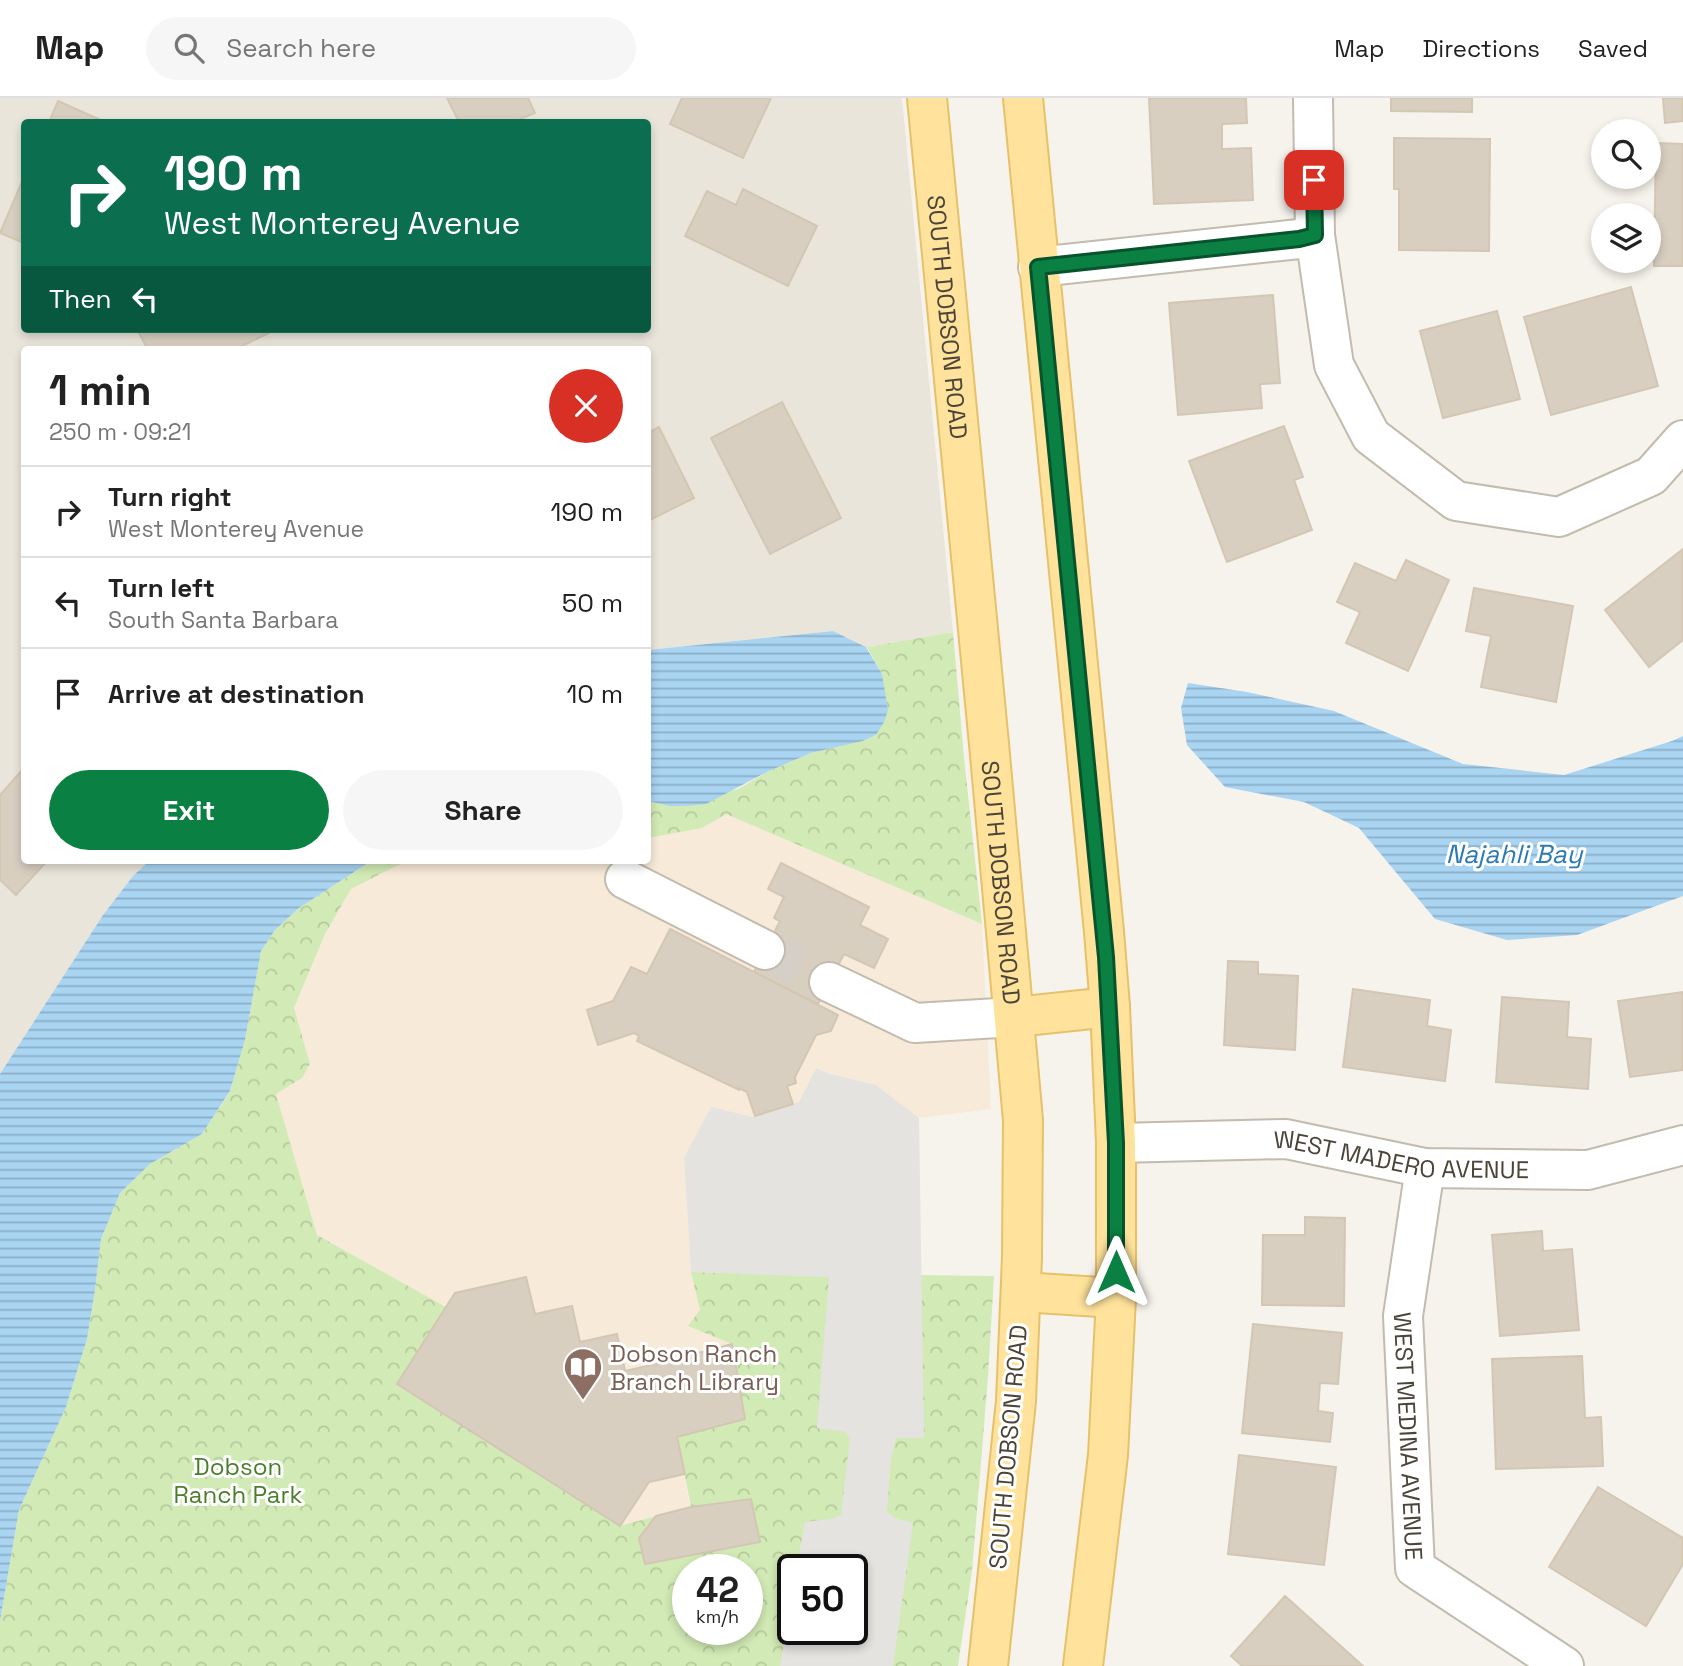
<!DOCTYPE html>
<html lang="en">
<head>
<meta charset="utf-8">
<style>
	body { margin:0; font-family:"Space Grotesk",sans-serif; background:#f6f6f6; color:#222; height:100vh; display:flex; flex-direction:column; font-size:26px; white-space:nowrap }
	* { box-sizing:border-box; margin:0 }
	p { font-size:23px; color:#767676 }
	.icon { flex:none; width:38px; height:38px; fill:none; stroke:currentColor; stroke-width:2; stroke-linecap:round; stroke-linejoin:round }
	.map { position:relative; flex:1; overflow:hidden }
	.side { position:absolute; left:21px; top:248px; width:630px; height:518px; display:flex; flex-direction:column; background:#fff; border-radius:7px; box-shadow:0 4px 10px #0003 }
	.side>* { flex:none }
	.hud { position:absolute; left:21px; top:21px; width:630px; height:214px; border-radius:7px; box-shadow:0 4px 10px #0003; background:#0b6e4f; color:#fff; overflow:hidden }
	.fabs { position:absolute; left:1591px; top:21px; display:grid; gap:14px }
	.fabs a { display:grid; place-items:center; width:70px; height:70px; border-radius:50%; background:#fff; box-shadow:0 4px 10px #0003; font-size:35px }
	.speed { position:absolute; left:672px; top:1456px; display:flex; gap:14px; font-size:35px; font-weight:700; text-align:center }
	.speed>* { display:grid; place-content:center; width:91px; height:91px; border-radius:50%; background:#fff; box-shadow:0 4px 10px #0003; line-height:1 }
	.speed small { font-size:18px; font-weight:400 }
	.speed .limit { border:4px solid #111; border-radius:10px; background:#fff; color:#111 }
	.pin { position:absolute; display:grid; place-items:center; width:60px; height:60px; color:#fff; margin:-30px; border-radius:14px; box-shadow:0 4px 10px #0006 }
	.me { position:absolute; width:77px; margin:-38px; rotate:0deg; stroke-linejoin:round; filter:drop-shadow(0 0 5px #0008) }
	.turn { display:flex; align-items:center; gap:24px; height:147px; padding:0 28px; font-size:32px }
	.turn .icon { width:91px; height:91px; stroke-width:2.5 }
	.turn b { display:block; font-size:49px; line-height:60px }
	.then { display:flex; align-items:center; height:66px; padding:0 28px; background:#0003; gap:14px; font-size:26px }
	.round { display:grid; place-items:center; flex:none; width:74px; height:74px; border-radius:37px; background:#f6f6f6 }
	.headline { display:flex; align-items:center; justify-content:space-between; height:119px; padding:0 28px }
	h1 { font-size:42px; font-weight:800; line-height:52px }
	.action { display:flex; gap:14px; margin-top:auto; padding:14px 28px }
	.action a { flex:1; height:80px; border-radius:42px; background:#0b8043; color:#fff; font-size:28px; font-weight:800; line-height:80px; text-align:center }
	.action a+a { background:#f6f6f6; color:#222 }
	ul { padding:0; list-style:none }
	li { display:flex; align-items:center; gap:21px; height:91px; padding:0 28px; border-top:2px solid #e0e0e0 }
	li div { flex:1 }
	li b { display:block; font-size:26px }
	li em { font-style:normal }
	header { display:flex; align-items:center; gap:42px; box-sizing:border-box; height:98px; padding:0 35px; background:#fff; border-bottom:2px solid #e0e0e0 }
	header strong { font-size:33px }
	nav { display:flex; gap:38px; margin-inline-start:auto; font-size:24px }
	.search { width:490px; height:63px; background:#f6f6f6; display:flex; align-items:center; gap:18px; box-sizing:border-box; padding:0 24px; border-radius:38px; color:#767676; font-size:26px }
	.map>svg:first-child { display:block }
	.residential { fill:#eae5da; fill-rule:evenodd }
	.commercial { fill:#f7ead8 }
	.park { fill:url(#park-crowns); fill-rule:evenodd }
	.parking { fill:#e5e3e0 }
	.water { fill:url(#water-rules) }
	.building { fill:#d8cfc1; stroke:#d3c7b4; stroke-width:2 }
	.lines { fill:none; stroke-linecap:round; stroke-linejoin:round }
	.minor-tunnel { stroke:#d4d0c8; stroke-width:38; stroke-dasharray:38 19; stroke-linecap:butt }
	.minor-casing { stroke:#c2bbae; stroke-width:42 }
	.major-casing { stroke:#e6c16a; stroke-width:42 }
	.minor { stroke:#fff; stroke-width:38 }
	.major { stroke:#ffe39c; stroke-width:38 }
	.route-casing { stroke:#07532c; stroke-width:18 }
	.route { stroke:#0b8043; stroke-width:12 }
	.labels { text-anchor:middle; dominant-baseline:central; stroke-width:6; stroke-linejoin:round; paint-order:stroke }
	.street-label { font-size:24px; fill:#4b4439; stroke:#fff }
	.education-label { font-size:24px; fill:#785e54; stroke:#fff; text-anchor:start }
	.park-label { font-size:24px; fill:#4a7f2a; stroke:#fff }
	.water-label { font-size:26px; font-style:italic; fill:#2e7ab2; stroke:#fff }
</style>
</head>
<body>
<header>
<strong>Map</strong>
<div class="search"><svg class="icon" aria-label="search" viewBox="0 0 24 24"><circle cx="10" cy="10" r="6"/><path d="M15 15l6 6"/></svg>Search here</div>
<nav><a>Map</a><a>Directions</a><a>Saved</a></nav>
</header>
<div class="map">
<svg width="1683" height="1568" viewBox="0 0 1683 1568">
	<defs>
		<pattern id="park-crowns" width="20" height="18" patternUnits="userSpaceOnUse" patternTransform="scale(1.75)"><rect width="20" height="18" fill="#d2eab5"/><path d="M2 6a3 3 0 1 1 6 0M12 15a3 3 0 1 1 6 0" fill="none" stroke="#b6ca9c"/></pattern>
		<pattern id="water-rules" width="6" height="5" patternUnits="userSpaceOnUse" patternTransform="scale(1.75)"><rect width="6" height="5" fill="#a9d4f2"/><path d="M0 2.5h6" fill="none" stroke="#8caec5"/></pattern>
	</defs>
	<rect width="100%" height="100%" fill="#f6f3ec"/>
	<!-- residential -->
	<path class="residential" d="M 0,0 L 902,0 L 953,534 L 866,549 L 833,533 L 648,552 L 648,252 L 24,252 L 24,763 L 149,763 L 133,778 L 103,817 L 0,976 ZM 24,24 L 648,24 L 648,231 L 24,231 Z"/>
	<!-- commercial -->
	<path class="commercial" d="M 726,716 L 982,826 L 991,1011 L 919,1020 L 876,987 L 827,975 L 816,970 L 799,1004 L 753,1019 L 684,1060 L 691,1174 L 700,1212 L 732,1246 L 745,1321 L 677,1339 L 690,1409 L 760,1444 L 645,1466 L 639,1440 L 655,1420 L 620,1428 L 397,1286 L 446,1209 L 317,1137 L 276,996 L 302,980 L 310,966 L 294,911 L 325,836 L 351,791 L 402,765 L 428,763 L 648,763 L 648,740 L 702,730 Z"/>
	<!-- park -->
	<g class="park">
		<path d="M 953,534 L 964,660 L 982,826 L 726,716 L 702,730 L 648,740 L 648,703 L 669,708 L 738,691 L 769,673 L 811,655 L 863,643 L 876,637 L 882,576 L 867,549 Z"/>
		<path d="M 371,763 L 428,763 L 402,765 L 351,791 L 325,836 L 294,910 L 310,966 L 302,980 L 276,996 L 317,1137 L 446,1209 L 397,1286 L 620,1428 L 656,1418 L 639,1440 L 645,1466 L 760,1443 L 750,1402 L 691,1409 L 677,1339 L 745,1321 L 732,1246 L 688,1228 L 700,1212 L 691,1174 L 994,1178 L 988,1279 L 972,1473 L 958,1568 L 0,1568 L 0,1523 L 19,1412 L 66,1309 L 87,1241 L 95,1192 L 101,1141 L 120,1095 L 150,1066 L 202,1036 L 230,994 L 245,942 L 261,853 L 275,832 L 299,810 ZM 688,1472 L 747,1472 L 747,1531 L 688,1531 ZM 793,1472 L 852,1472 L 852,1531 L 793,1531 Z"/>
	</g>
	<!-- parking -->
	<path class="parking" d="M 816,970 L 827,975 L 876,987 L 919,1020 L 924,1340 L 896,1340 L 891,1362 L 887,1414 L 897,1421 L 913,1425 L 893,1568 L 780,1568 L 793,1493 L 793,1531 L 852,1531 L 852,1472 L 796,1472 L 805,1424 L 831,1421 L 841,1417 L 850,1342 L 846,1334 L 817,1330 L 829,1179 L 691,1174 L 684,1060 L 711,1009 L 753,1019 L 793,1006 L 799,1004 Z"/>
	<!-- water -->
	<g class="water">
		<path d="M 833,533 L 866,549 L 882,576 L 888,612 L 884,624 L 876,637 L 863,643 L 811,655 L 769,673 L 706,706 L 686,708 L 669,708 L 648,703 L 648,552 Z"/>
		<path d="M 1188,585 L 1247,594 L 1334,613 L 1463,666 L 1564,677 L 1672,643 L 1683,638 L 1683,798 L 1577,837 L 1507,842 L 1435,821 L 1359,730 L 1304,704 L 1225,689 L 1187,647 L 1181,610 Z"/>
		<path d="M 149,763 L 371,763 L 299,810 L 275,832 L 261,853 L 245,942 L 230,993 L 202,1036 L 150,1066 L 120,1095 L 101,1141 L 95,1192 L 87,1241 L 66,1309 L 19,1412 L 0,1523 L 0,976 L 103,817 L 133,778 Z"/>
	</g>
	<!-- building -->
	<g class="building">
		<path d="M 447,0 L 528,0 L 535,15 L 513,24 L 459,24 Z"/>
		<path d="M 682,0 L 771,0 L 743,60 L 670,26 Z"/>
		<path d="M 1149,0 L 1246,0 L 1247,25 L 1222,26 L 1222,51 L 1251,50 L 1253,102 L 1154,106 Z"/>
		<path d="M 1391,0 L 1472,0 L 1472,14 L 1391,13 Z"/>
		<path d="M 1663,0 L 1683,0 L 1683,23 L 1665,25 Z"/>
		<path d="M 58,3 L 105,24 L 49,24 Z"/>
		<path d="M 1394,40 L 1490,41 L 1489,153 L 1399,152 L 1399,91 L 1394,91 Z"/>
		<path d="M 1656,45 L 1683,46 L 1683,168 L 1654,168 Z"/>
		<path d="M 24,79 L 24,145 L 0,135 Z"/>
		<path d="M 743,91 L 817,128 L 788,188 L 685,138 L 707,93 L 736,107 Z"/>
		<path d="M 1631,189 L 1658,288 L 1551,317 L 1524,219 Z"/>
		<path d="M 1273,197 L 1280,285 L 1260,286 L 1262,310 L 1178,317 L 1169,205 Z"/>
		<path d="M 1497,213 L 1520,301 L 1443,320 L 1420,233 Z"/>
		<path d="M 137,231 L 277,231 L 234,252 L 148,252 Z"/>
		<path d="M 782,304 L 841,420 L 770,456 L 711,340 Z"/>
		<path d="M 1284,328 L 1303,379 L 1294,382 L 1312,432 L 1227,464 L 1189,363 Z"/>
		<path d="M 659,329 L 694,400 L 648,423 L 648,335 Z"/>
		<path d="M 1683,451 L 1683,542 L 1649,569 L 1605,512 Z"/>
		<path d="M 1406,462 L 1449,482 L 1408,573 L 1346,545 L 1360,514 L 1337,504 L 1355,465 L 1396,483 Z"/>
		<path d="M 1474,490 L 1573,508 L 1556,604 L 1481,589 L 1491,538 L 1466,533 Z"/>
		<path d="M 24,670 L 24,763 L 47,763 L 16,797 L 0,782 L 0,697 Z"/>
		<path d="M 781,765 L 869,809 L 860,827 L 888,841 L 874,870 L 844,856 L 818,906 L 754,874 L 780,823 L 774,820 L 784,799 L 768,791 Z"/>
		<path d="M 670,831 L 838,917 L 831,933 L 816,937 L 795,979 L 796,985 L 787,988 L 793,1006 L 755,1018 L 747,994 L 739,990 L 739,992 L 637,943 L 639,938 L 634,935 L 598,947 L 587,912 L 613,903 L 631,869 L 647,876 Z"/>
		<path d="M 1228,863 L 1258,864 L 1258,876 L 1298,878 L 1295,952 L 1224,947 Z"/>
		<path d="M 1353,891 L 1430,902 L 1427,928 L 1451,932 L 1445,983 L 1343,969 Z"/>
		<path d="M 1683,894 L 1683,972 L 1630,979 L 1618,903 Z"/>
		<path d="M 1502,899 L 1569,904 L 1567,939 L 1591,941 L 1588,991 L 1496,984 Z"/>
		<path d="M 1305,1119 L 1345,1120 L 1344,1208 L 1262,1207 L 1263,1137 L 1305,1137 Z"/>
		<path d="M 1542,1133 L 1543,1153 L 1572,1151 L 1579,1232 L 1500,1238 L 1492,1137 Z"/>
		<path d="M 526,1179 L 535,1216 L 572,1208 L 580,1244 L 617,1236 L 625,1273 L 661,1265 L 732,1246 L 745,1321 L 677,1339 L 685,1376 L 649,1384 L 620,1428 L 397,1286 L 455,1195 Z"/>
		<path d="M 1253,1226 L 1342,1235 L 1338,1286 L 1320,1285 L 1318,1313 L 1333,1315 L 1330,1344 L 1242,1335 Z"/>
		<path d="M 1582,1258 L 1585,1320 L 1601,1319 L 1603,1368 L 1496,1371 L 1492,1261 Z"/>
		<path d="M 1239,1357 L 1336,1369 L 1324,1467 L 1228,1456 Z"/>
		<path d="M 1598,1389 L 1683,1440 L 1683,1466 L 1646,1528 L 1549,1469 Z"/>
		<path d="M 751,1401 L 760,1444 L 645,1466 L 639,1440 L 656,1418 L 691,1409 Z"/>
		<path d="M 1285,1498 L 1363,1568 L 1242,1568 L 1231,1558 Z"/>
	</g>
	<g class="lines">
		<!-- minor-tunnel -->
		<path class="minor-tunnel" d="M 765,852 L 829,884"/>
		<!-- minor casing -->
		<g class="minor-casing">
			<g id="minor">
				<path d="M 1313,0 L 1315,137 L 1334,267 L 1371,338 L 1456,403 L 1559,419 L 1651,378 L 1683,342"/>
				<path d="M 1038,169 L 1299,141 L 1315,137"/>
				<path d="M 625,781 L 765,852"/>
				<path d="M 829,884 L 915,925 L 1015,919"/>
				<path id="s1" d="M 1116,1045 L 1286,1041 L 1425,1070 L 1588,1072 L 1683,1047"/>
				<path id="s2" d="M 1425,1070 L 1403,1218 L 1415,1470 L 1564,1568"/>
			</g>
		</g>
		<!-- major casing -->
		<g class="major-casing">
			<g id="major">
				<path id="s3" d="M 927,0 L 989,646 L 1023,1022 L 1022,1159 L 1016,1303 L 988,1568"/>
				<path d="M 1023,0 L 1104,834 L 1110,909 L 1116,1045 L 1116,1200 L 1108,1357 L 1083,1568"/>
				<path d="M 1015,919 L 1110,909"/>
				<path d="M 1021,1194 L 1116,1200"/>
			</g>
		</g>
		<!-- minor -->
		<use href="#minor" class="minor"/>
		<!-- major -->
		<use href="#major" class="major"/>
	</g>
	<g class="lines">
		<!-- route casing -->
		<g class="route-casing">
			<path id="route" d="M 1116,1174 L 1116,1045 L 1106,859 L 1038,169 L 1299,141 L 1315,137 L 1314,82"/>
		</g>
		<!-- route -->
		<use href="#route" class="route"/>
	</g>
	<!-- icons -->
	<defs>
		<g id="library-pin" transform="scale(2.0125)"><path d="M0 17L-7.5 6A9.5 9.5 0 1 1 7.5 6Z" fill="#8d6e63" stroke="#fff"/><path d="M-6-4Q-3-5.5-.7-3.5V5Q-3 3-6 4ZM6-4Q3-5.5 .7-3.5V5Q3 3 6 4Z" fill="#fff"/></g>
	</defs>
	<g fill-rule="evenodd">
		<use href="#library-pin" x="583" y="1269"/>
	</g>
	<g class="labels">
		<!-- street labels -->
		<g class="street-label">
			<text stroke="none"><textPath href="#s3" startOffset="220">SOUTH DOBSON ROAD</textPath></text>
			<text stroke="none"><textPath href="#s3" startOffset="788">SOUTH DOBSON ROAD</textPath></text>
			<text stroke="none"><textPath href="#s1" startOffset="287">WEST MADERO AVENUE</textPath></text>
			<text stroke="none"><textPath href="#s2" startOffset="270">WEST MEDINA AVENUE</textPath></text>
			<text transform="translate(1008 1349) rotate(-85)">SOUTH DOBSON ROAD</text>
		</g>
		<!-- education labels -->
		<g class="education-label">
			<text x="610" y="1255">Dobson Ranch<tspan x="610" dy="28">Branch Library</tspan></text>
		</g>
		<!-- park labels -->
		<g class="park-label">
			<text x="238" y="1368">Dobson<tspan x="238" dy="28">Ranch Park</tspan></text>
		</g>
		<!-- water labels -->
		<g class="water-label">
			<text x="1514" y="756">Najahli Bay</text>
		</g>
	</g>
</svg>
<div class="fabs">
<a><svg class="icon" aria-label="search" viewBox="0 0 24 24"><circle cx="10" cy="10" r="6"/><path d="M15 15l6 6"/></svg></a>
<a><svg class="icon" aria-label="layers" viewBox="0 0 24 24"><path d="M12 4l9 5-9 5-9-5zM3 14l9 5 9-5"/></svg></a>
</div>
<div class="speed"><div>42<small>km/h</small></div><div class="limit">50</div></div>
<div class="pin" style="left:1314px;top:82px;background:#d93025"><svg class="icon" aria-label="arrive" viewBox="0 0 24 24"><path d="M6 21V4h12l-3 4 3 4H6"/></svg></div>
<svg class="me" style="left:1116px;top:1174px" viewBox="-20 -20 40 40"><path d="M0-17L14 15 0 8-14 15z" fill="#0b8043" stroke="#fff" stroke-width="4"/></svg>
<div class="hud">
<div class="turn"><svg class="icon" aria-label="right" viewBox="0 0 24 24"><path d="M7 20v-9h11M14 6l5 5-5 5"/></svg><div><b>190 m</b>West Monterey Avenue</div></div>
<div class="then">Then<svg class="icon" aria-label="left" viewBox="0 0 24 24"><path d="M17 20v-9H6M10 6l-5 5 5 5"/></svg></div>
</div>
<section class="side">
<div class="headline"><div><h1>1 min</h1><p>250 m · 09:21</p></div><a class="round" style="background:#d93025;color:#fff"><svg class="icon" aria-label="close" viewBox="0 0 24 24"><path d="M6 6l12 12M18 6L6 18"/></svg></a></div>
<ul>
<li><svg class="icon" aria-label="right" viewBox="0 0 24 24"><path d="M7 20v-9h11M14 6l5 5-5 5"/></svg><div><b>Turn right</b><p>West Monterey Avenue</p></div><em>190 m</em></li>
<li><svg class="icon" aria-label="left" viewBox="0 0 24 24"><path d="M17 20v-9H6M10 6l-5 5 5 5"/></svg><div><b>Turn left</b><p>South Santa Barbara</p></div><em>50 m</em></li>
<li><svg class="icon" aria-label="arrive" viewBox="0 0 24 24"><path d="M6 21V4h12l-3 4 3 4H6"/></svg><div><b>Arrive at destination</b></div><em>10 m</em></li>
</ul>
<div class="action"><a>Exit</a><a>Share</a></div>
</section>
</div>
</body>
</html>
